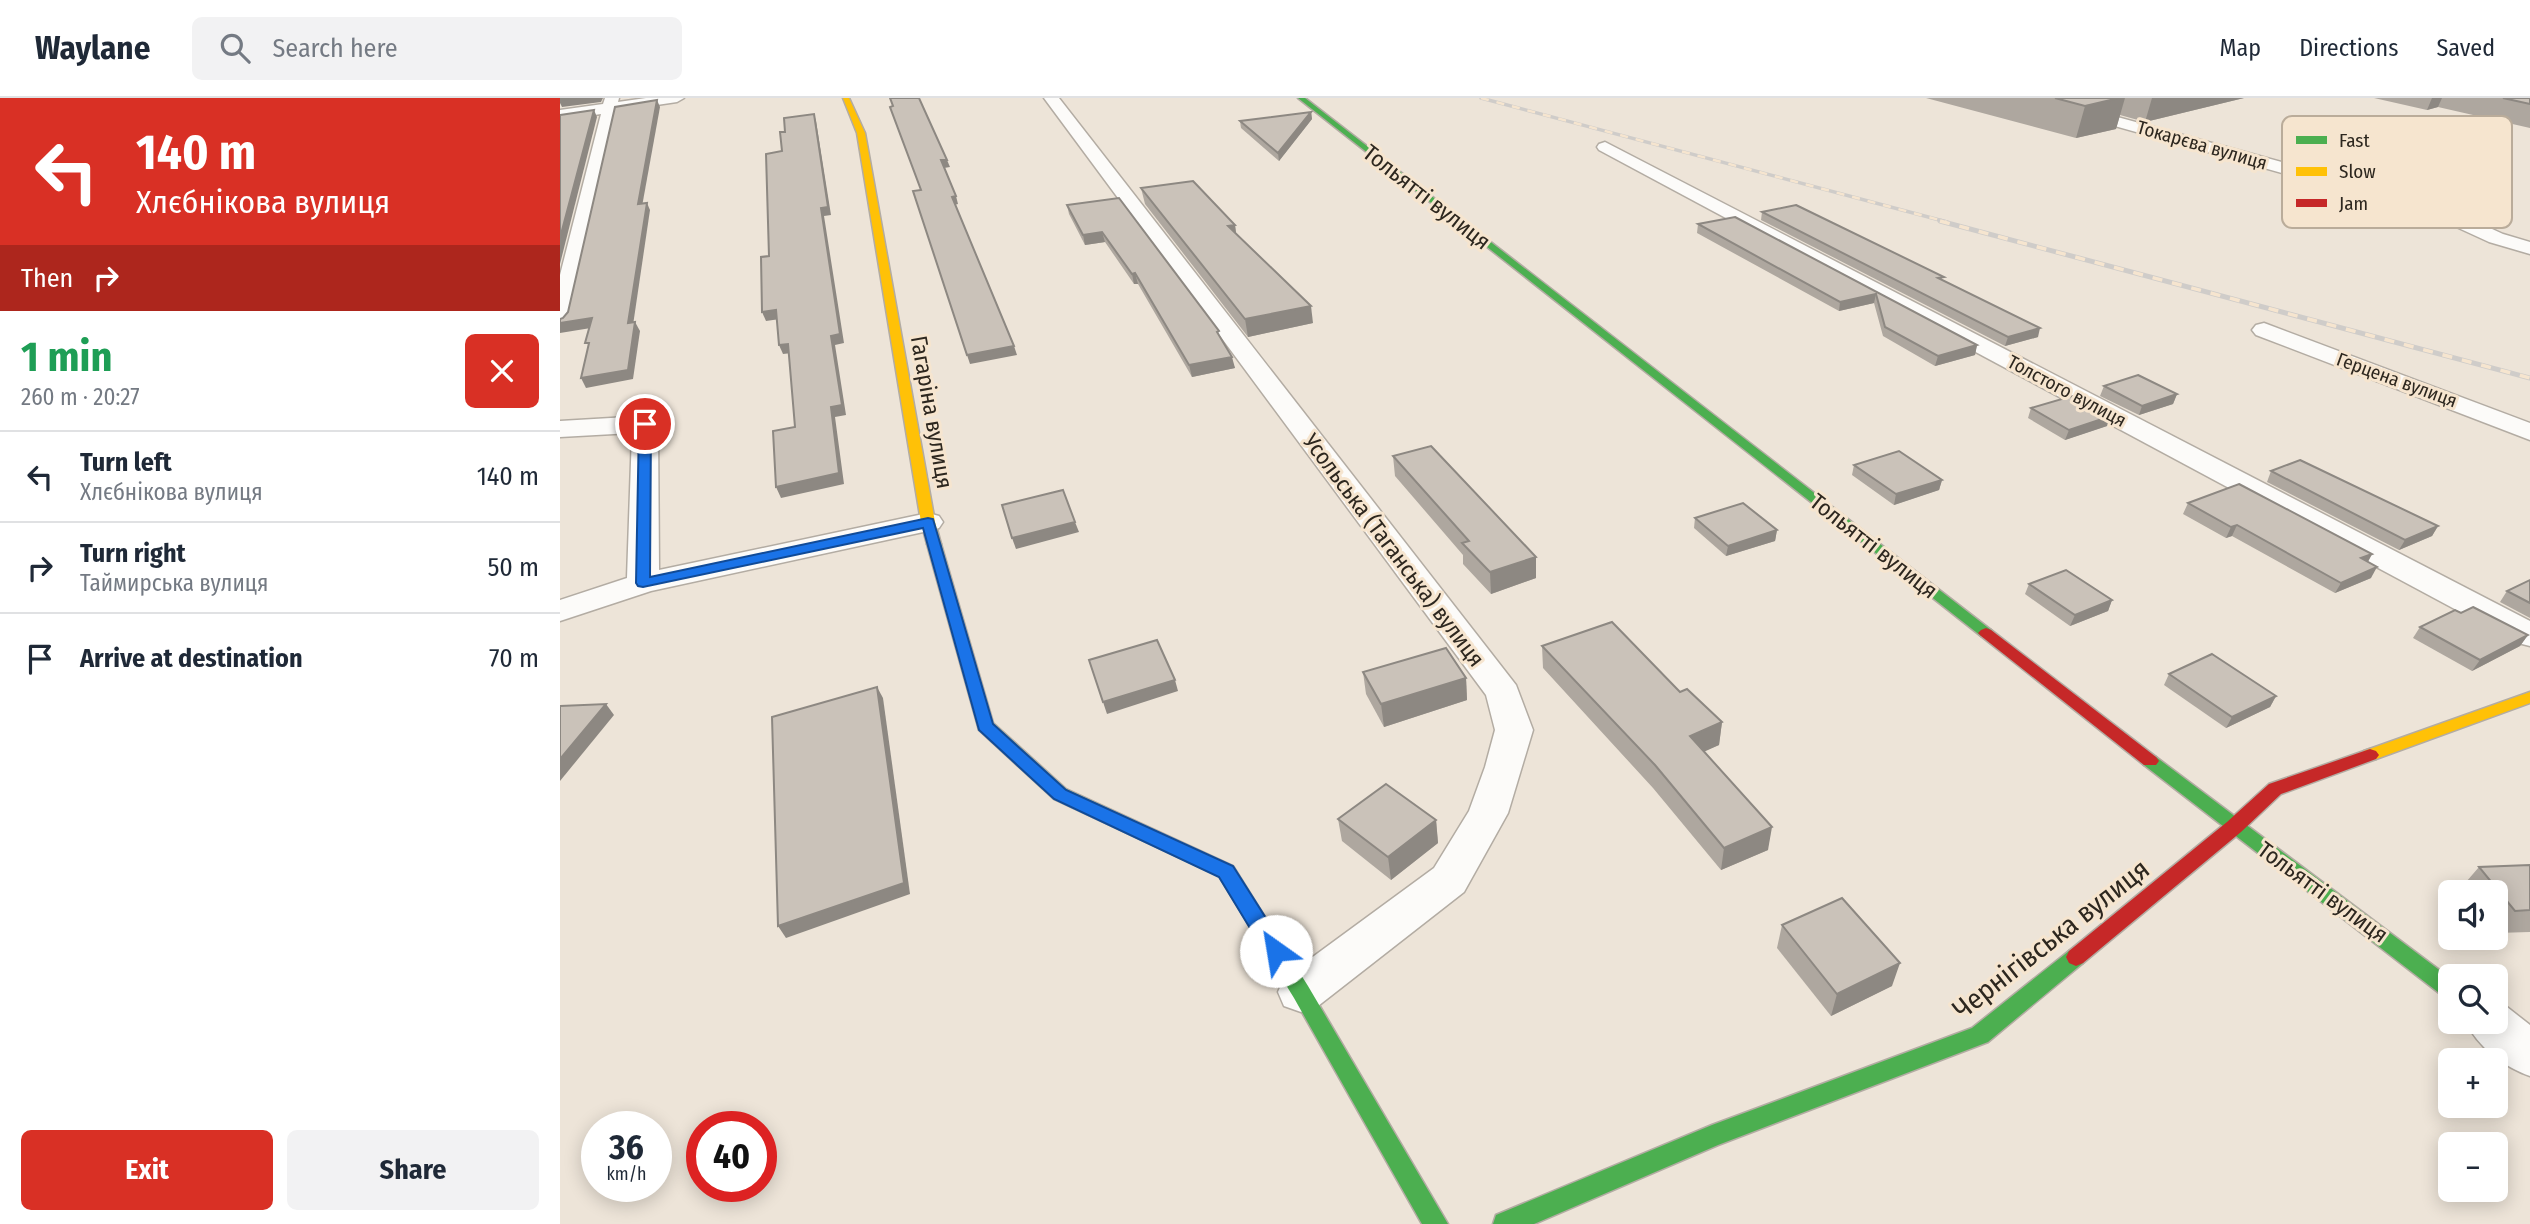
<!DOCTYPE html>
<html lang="en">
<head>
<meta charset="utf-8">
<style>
	body { margin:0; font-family:"Fira Sans Condensed",sans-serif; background:#f2f2f3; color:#1f2937; height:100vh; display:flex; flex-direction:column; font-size:26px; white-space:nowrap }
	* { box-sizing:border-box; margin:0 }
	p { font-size:23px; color:#747a83 }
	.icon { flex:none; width:38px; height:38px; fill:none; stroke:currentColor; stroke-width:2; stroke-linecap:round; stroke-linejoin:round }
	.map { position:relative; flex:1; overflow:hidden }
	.side { display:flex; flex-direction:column; background:#fff; width:560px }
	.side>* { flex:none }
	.top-card { background:#d93025; color:#fff; overflow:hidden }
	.tools { position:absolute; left:1878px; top:782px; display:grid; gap:14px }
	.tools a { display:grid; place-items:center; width:70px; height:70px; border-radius:10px; background:#fff; box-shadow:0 4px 18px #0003; font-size:35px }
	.speed { position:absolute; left:21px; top:1013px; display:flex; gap:14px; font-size:35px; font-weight:700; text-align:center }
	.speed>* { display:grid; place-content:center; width:91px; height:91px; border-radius:50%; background:#fff; box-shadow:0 4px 18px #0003; line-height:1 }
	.speed small { font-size:18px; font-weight:400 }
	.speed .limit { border:10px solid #d22; background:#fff; color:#111 }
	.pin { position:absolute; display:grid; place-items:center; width:60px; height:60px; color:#fff; margin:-30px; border:4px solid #fff; border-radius:50%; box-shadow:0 2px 7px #0007 }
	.me { position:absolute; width:77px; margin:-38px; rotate:328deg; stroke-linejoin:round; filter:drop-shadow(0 0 5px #0008) }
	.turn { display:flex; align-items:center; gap:24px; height:147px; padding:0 21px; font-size:32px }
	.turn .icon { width:91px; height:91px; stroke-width:2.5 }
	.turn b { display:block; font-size:49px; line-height:60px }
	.then { display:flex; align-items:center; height:66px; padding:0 21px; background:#0003; gap:14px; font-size:26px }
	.round { display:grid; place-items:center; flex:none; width:74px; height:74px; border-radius:10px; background:#f2f2f3 }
	.headline { display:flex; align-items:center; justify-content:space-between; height:119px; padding:0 21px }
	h1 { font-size:42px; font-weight:700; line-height:52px; color:#1e9e55 }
	.primary-button { display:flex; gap:14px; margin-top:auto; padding:14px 21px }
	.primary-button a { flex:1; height:80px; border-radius:10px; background:#d93025; color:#fff; font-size:28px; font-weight:700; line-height:80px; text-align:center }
	.primary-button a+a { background:#f2f2f3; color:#1f2937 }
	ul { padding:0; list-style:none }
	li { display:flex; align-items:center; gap:21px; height:91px; padding:0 21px; border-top:2px solid #e0e1e3 }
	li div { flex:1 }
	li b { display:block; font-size:26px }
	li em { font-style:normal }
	header { display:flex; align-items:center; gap:42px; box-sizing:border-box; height:98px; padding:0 35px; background:#fff; border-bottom:2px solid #e0e1e3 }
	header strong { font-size:33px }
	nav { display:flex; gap:38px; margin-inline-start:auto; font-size:24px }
	.search { width:490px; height:63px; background:#f2f2f3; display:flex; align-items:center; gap:18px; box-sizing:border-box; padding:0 24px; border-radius:10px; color:#747a83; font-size:26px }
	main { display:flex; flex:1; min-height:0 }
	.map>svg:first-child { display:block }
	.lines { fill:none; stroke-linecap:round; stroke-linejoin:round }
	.street-casing { stroke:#b3aca3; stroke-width:3 }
	.fast-casing { stroke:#b3aca3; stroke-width:3 }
	.slow-casing { stroke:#b3aca3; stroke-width:3 }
	.jam-casing { stroke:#b3aca3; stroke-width:3 }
	.street { fill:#fcfbf9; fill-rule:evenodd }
	.fast { fill:#4caf50; fill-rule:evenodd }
	.slow { fill:#ffc107; fill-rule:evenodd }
	.jam { fill:#c62828; fill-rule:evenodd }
	.rail-far1-casing { stroke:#cfccc9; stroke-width:3.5 }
	.rail-casing { stroke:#cfccc9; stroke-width:5 }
	.rail-far1 { stroke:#f6e5cf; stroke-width:2.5; stroke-dasharray:8; stroke-linecap:butt }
	.rail { stroke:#f6e5cf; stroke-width:3.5; stroke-dasharray:10; stroke-linecap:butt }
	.wall { fill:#aea79f }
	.shaded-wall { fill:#8d8882 }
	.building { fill:#cac2b9; stroke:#8d8882; stroke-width:2 }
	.route { fill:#1a73e8; stroke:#114b97; stroke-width:2 }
	.labels { text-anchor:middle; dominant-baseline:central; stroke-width:6; stroke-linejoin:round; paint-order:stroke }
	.far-street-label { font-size:19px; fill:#2d271f; stroke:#f6e5cf }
	.street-label { font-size:23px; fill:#2d271f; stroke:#f6e5cf }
	.near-street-label { font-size:28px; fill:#2d271f; stroke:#f6e5cf }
	.key { fill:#f6e5cf; stroke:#baac9a; stroke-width:2 }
	.key-label { font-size:19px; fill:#2d271f }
</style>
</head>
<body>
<header>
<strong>Waylane</strong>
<div class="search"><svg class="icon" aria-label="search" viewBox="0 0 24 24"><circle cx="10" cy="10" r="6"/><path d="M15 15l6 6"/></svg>Search here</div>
<nav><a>Map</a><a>Directions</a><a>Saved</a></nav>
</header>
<main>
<section class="side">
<div class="top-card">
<div class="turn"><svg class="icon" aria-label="left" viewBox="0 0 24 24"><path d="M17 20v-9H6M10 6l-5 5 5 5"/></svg><div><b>140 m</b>Хлєбнікова вулиця</div></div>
<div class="then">Then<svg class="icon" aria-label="right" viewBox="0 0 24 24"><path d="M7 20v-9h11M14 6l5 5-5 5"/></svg></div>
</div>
<div class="headline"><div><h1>1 min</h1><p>260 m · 20:27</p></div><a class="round" style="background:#d93025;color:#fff"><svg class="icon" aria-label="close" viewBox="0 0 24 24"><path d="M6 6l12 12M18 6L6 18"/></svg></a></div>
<ul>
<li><svg class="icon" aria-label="left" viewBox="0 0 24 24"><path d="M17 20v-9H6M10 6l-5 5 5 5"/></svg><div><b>Turn left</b><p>Хлєбнікова вулиця</p></div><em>140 m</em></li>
<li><svg class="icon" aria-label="right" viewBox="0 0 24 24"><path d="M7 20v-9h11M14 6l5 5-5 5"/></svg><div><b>Turn right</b><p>Таймирська вулиця</p></div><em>50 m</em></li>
<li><svg class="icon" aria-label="arrive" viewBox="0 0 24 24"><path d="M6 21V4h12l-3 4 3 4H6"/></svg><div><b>Arrive at destination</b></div><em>70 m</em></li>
</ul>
<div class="primary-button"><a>Exit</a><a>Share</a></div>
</section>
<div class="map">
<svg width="1970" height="1126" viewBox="0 0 1970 1126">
	<rect width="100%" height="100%" fill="#ede4d8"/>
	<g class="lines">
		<!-- street casing -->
		<g class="street-casing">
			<g id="street">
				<path d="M 45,0 L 59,0 L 58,4 L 86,0 L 124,0 L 117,4 L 56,13 L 11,222 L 8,227 L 0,229 L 0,177 L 41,16 L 0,22 L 0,12 L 43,6 Z"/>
				<path d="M 484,0 L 499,0 L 956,587 L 973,632 L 948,715 L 904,794 L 758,908 L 741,914 L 724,908 L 718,894 L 724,880 L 874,770 L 909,713 L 925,669 L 935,632 L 926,597 Z"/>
				<path d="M 1464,0 L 1488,0 L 1882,108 L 1943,136 L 1970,144 L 1970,156 L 1929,144 L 1868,116 L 1466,3 Z"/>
				<path d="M 1045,44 L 1970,523 L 1970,548 L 1958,545 L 1039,52 L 1037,49 L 1039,46 Z"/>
				<path d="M 1704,225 L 1970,325 L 1970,342 L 1696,237 L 1692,232 L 1696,227 Z"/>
				<path d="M 85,318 L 94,320 L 98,326 L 99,472 L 368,415 L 379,418 L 383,424 L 379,430 L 368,433 L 91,493 L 0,523 L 0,502 L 67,480 L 72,335 L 0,339 L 0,323 Z"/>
				<path d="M 1936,905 L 1947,909 L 1970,927 L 1970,978 C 1944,969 1918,949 1906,924 L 1936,924 Z"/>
			</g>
		</g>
		<!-- fast casing -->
		<g class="fast-casing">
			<g id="fast">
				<path d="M 738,0 L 745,0 L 1431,532 L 1434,535 L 1431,538 L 1421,538 Z"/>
				<path d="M 374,442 L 381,446 L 433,625 L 506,691 L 673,768 L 748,888 L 888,1126 L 862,1126 L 734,900 L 659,778 L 494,701 L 419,632 L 367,446 Z"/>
				<path d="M 1590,657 L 1596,659 L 1890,880 L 1890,901 L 1883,898 L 1584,667 L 1581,663 L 1584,659 Z"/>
				<path d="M 1516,850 L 1523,853 L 1526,859 L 1523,865 L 1428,944 L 1158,1047 L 974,1126 L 933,1126 L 936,1117 L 1152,1027 L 1412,930 L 1509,853 Z"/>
			</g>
		</g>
		<!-- slow casing -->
		<g class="slow-casing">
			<g id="slow">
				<path d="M 283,0 L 289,0 L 305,35 L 375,424 L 381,446 L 374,450 L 367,446 L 361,424 L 297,35 Z"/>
				<path d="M 1970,594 L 1970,605 L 1816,661 L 1804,661 L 1801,657 L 1804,653 Z"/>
			</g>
		</g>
		<!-- jam casing -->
		<g class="jam-casing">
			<g id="jam">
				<path d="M 1426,530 L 1431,532 L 1596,659 L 1599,663 L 1596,667 L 1584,667 L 1421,538 L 1418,535 L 1421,532 Z"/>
				<path d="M 1810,651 L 1816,653 L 1819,657 L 1816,661 L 1721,696 L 1681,734 L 1523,865 L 1516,868 L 1509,865 L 1506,859 L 1509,853 L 1667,724 L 1709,686 Z"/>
			</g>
		</g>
		<!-- street -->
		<use href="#street" class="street"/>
		<!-- fast -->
		<use href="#fast" class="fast"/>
		<!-- slow -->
		<use href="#slow" class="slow"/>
		<!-- jam -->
		<use href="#jam" class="jam"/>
		<!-- rail-far1 casing -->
		<g class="rail-far1-casing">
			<path id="rail-far1" d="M 921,0 L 1387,124"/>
		</g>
		<!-- rail casing -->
		<g class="rail-casing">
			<path id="rail" d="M 1380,123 L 1970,280"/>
		</g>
		<!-- rail-far1 -->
		<use href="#rail-far1" class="rail-far1"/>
		<!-- rail -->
		<use href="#rail" class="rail"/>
	</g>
	<!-- wall -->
	<g class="wall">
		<path d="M 1366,0 L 1684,0 L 1585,24 L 1560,17 L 1556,31 L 1516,40 Z"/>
		<path d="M 1814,0 L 1970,0 L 1970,30 L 1878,9 L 1867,12 Z"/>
		<path d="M 751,14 L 752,21 L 719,63 L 681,30 L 680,23 Z"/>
		<path d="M 581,90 L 675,127 L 676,135 L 753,225 L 688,239 L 585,106 Z"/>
		<path d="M 559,100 L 661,240 L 675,270 L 632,279 L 578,186 L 574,186 L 545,144 L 525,147 L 509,116 L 507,107 Z"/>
		<path d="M 1202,114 L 1383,183 L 1478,239 L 1445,248 L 1201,122 Z"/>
		<path d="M 1175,119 L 1417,247 L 1415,257 L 1375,268 L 1323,238 L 1314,205 L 1279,213 L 1137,135 L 1138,126 Z"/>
		<path d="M 1544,288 L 1617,296 L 1613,306 L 1579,317 L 1540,298 Z"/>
		<path d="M 1471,310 L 1551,318 L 1547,328 L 1505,342 L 1468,320 Z"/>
		<path d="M 833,358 L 976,459 L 976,480 L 931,496 L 903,466 L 903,457 L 835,378 Z"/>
		<path d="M 1294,367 L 1382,382 L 1379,392 L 1334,407 L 1292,377 Z"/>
		<path d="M 1711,373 L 1878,428 L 1872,438 L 1839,452 L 1707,384 Z"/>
		<path d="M 1628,405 L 1812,456 L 1808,464 L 1811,480 L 1775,495 L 1672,438 L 1666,440 L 1623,416 Z"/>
		<path d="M 1135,420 L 1217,432 L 1215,443 L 1166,458 L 1134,430 Z"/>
		<path d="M 1970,482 L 1970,520 L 1940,504 L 1947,493 Z"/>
		<path d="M 1469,486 L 1552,502 L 1548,513 L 1510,528 L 1465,496 Z"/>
		<path d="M 1860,529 L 1968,537 L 1960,548 L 1912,573 L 1853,540 Z"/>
		<path d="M 982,548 L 1162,624 L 1159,647 L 1144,653 L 1208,752 L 1161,772 L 1093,690 L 983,570 Z"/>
		<path d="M 803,574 L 906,580 L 907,602 L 824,629 L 806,596 Z"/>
		<path d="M 1609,576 L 1716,598 L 1710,609 L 1666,630 L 1604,587 Z"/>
		<path d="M 778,721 L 876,722 L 878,745 L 831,782 L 782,743 Z"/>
		<path d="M 1970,767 L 1970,834 L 1936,835 L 1936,794 L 1903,794 L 1900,791 L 1919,769 Z"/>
		<path d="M 1222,827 L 1332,888 L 1271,918 L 1217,850 Z"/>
	</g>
	<!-- shaded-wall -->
	<g class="shaded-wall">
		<path d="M 16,0 L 43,0 L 41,4 L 2,9 L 0,5 L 0,2 Z"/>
		<path d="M 1559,0 L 1565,0 L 1556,31 L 1516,40 L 1525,8 Z"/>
		<path d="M 1592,0 L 1684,0 L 1585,24 Z"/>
		<path d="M 1872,0 L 1882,0 L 1878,9 L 1867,12 Z"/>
		<path d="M 97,2 L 100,9 L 81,114 L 78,106 Z"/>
		<path d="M 34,12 L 37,19 L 0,166 L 0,140 Z"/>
		<path d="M 751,14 L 752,21 L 719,63 L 718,55 Z"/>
		<path d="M 254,16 L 256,23 L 271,117 L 264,118 L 284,245 L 275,247 L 286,317 L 275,319 L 284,386 L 221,400 L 216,389 L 271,309 L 271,238 Z"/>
		<path d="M 381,62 L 387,62 L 390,69 L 384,70 Z"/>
		<path d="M 396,98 L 398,106 L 394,107 L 392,99 Z"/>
		<path d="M 87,105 L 90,112 L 72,234 L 68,225 Z"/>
		<path d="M 675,127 L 677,143 L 668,128 Z"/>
		<path d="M 542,134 L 545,144 L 525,147 L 523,137 Z"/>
		<path d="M 575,175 L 578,186 L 574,186 L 572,176 Z"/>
		<path d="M 1316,196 L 1314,205 L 1279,213 L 1280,204 Z"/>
		<path d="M 751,208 L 753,225 L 688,239 L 685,221 Z"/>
		<path d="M 216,212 L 220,221 L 206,223 L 202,214 Z"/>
		<path d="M 32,220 L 37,229 L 0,235 L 0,225 Z"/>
		<path d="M 75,224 L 80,233 L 73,281 L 26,290 L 21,280 Z"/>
		<path d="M 1480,230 L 1478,239 L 1445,248 L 1448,239 Z"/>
		<path d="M 228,246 L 232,255 L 223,256 L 219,247 Z"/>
		<path d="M 1417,247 L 1415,257 L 1375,268 L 1378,258 Z"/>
		<path d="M 454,248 L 457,257 L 410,266 L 407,257 Z"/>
		<path d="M 672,259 L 675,270 L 632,279 L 629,267 Z"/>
		<path d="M 1617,296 L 1613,306 L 1579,317 L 1582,308 Z"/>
		<path d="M 1551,318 L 1547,328 L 1505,342 L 1509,332 Z"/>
		<path d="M 1382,382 L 1379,392 L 1334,407 L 1336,396 Z"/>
		<path d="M 515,424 L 519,434 L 456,451 L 452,440 Z"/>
		<path d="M 1677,427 L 1672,438 L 1666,440 L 1671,429 Z"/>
		<path d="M 1878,428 L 1872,438 L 1839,452 L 1845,442 Z"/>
		<path d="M 1217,432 L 1215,443 L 1166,458 L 1168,448 Z"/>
		<path d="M 1812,456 L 1806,467 L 1801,460 Z"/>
		<path d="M 976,459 L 976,480 L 931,496 L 930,474 Z"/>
		<path d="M 1817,469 L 1811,480 L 1775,495 L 1781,485 Z"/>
		<path d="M 1552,502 L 1548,513 L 1510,528 L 1515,517 Z"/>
		<path d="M 1968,537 L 1960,548 L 1912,573 L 1920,562 Z"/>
		<path d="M 906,580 L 907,602 L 824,629 L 821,606 Z"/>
		<path d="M 615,582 L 618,593 L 547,616 L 543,604 Z"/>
		<path d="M 317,589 L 323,600 L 350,796 L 226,840 L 218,828 Z"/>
		<path d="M 1716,598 L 1710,609 L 1666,630 L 1672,619 Z"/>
		<path d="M 46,606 L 54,617 L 0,683 L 0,661 Z"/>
		<path d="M 1162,624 L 1159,647 L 1128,661 L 1130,638 Z"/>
		<path d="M 876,722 L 878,745 L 831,782 L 828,759 Z"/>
		<path d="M 1212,729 L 1208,752 L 1161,772 L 1164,750 Z"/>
		<path d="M 1340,865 L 1332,888 L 1271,918 L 1277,896 Z"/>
	</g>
	<!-- building -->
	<g class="building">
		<path d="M 0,0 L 16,0 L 0,2 Z"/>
		<path d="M 330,0 L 359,0 L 387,62 L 381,62 L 396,98 L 392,99 L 454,248 L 407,257 L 353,93 L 361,92 L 330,9 L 333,8 Z"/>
		<path d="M 1495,0 L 1559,0 L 1525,8 Z"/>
		<path d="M 1943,0 L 1970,0 L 1970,6 Z"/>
		<path d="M 97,2 L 78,106 L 87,105 L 68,225 L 75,224 L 68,272 L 21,280 L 29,245 L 25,245 L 32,220 L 0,225 L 0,221 L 3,220 L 8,214 L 55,9 Z"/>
		<path d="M 34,12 L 0,140 L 0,17 Z"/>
		<path d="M 751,14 L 718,55 L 680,23 Z"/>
		<path d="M 254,16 L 268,109 L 261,110 L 280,236 L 271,238 L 282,307 L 271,309 L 279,375 L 216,389 L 213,333 L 235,329 L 228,246 L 219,247 L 216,212 L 202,214 L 201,159 L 209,158 L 206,56 L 222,53 L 220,34 L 225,34 L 224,20 Z"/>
		<path d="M 633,83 L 675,127 L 668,128 L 751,208 L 685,221 L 581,90 Z"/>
		<path d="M 559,100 L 659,233 L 657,234 L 672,259 L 629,267 L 575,175 L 572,176 L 542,134 L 523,137 L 507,107 Z"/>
		<path d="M 1236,107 L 1384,179 L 1378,180 L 1480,230 L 1448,239 L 1202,114 Z"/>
		<path d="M 1175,119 L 1417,247 L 1378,258 L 1325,229 L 1316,196 L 1280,204 L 1138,126 Z"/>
		<path d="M 1578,277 L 1617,296 L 1582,308 L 1544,288 Z"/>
		<path d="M 1512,298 L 1551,318 L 1509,332 L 1471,310 Z"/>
		<path d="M 871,348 L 976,459 L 930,474 L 902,445 L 909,443 L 833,358 Z"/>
		<path d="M 1339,353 L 1382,382 L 1336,396 L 1294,367 Z"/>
		<path d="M 1740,362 L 1878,428 L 1845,442 L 1711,373 Z"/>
		<path d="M 1679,386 L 1812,456 L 1801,460 L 1817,469 L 1781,485 L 1677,427 L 1671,429 L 1628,405 Z"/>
		<path d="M 503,392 L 515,424 L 452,440 L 442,407 Z"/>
		<path d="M 1183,405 L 1217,432 L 1168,448 L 1135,420 Z"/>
		<path d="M 1506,472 L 1552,502 L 1515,517 L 1469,486 Z"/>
		<path d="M 1970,482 L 1970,505 L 1947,493 Z"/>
		<path d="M 1913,509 L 1968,537 L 1920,562 L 1860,529 L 1895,512 L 1901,515 Z"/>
		<path d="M 1052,524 L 1120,594 L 1127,591 L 1162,624 L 1130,638 L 1212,729 L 1164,750 L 1095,667 L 982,548 Z"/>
		<path d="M 597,542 L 615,582 L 543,604 L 529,562 Z"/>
		<path d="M 886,550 L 906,580 L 821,606 L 803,574 Z"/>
		<path d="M 1652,556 L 1716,598 L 1672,619 L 1609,576 Z"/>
		<path d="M 317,589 L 344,785 L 218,828 L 212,619 Z"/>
		<path d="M 46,606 L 0,661 L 0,608 Z"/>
		<path d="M 826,686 L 876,722 L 828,759 L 778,721 Z"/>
		<path d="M 1970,767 L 1970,812 L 1955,813 L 1919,769 Z"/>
		<path d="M 1282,800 L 1340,865 L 1277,896 L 1222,827 Z"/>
	</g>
	<!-- route -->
	<path class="route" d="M 85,322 L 91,326 L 90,479 L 368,420 L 373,421 L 433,626 L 506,692 L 673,768 L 723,847 L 726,853 L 723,860 L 716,862 L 708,860 L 659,779 L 494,701 L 419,632 L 363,430 L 83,489 L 78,488 L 76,485 L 79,326 Z"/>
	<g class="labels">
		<!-- far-street labels -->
		<g class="far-street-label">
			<text transform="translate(1642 47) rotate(16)">Токарєва вулиця</text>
			<text transform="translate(1837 282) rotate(20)">Герцена вулиця</text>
			<text transform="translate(1507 293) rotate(28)">Толстого вулиця</text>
		</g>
		<!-- street labels -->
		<g class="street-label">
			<text transform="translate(867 99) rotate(38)">Тольятті вулиця</text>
			<text transform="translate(372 314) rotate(80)">Гагаріна вулиця</text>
			<text transform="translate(1314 448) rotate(38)">Тольятті вулиця</text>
			<text transform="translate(834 452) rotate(53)">Усольська (Таганська) вулиця</text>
			<text transform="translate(1763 794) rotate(36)">Тольятті вулиця</text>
		</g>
		<!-- near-street labels -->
		<g class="near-street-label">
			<text transform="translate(1491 841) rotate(-38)">Чернігівська вулиця</text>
		</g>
	</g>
	<!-- legend -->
	<rect x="1722" y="18" width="230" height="112" rx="10" class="key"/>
	<rect x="1736" y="38" width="31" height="8" fill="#4caf50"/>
	<rect x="1736" y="69" width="31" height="9" fill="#ffc107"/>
	<rect x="1736" y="101" width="31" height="8" fill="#c62828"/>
	<g class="key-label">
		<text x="1779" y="49">Fast</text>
		<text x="1779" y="80">Slow</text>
		<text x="1779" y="112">Jam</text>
	</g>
</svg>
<div class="tools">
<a><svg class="icon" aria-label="sound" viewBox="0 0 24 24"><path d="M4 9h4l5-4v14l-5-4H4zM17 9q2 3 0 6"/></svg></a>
<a><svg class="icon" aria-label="search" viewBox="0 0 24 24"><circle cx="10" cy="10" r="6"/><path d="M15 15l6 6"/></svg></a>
<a>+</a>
<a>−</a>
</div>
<div class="speed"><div>36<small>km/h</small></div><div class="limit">40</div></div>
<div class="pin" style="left:85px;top:326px;background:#d93025"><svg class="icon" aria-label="arrive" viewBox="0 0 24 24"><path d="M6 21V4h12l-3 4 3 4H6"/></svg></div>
<svg class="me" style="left:716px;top:853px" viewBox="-20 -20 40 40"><circle r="19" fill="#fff"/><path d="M0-13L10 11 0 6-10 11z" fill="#1a73e8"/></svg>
</div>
</main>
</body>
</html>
